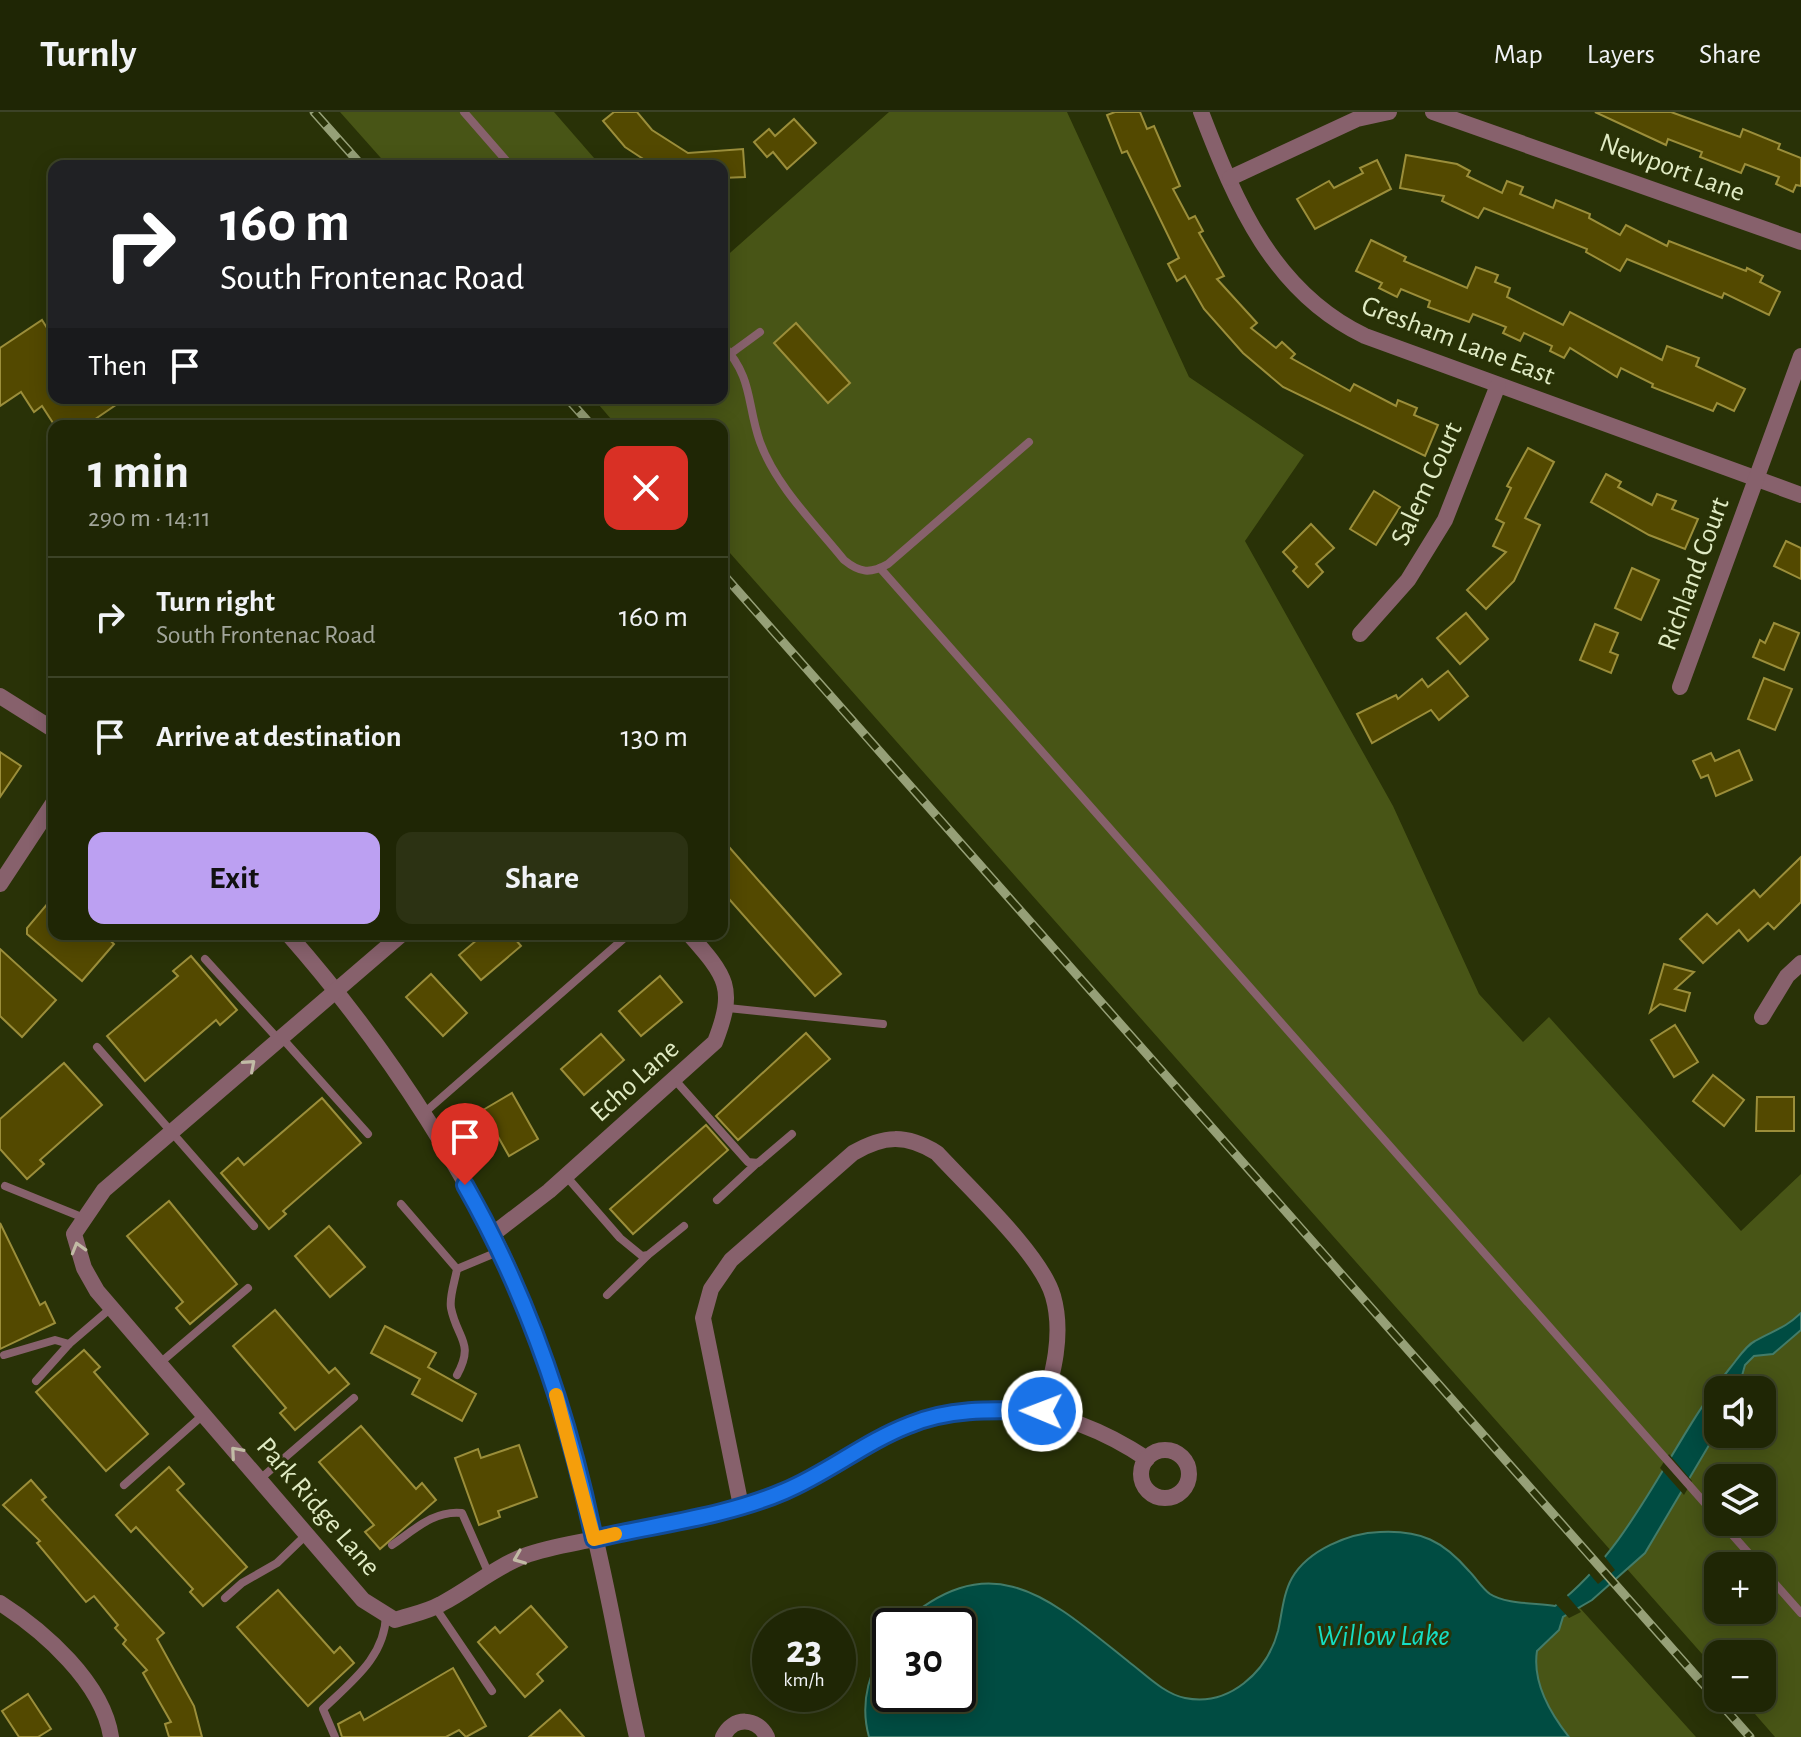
<!DOCTYPE html>
<html lang="en">
<head>
<meta charset="utf-8">
<style>
	body { margin:0; font-family:"Alegreya Sans",sans-serif; background:#2c3213; color:#f1f3f6; height:100vh; display:flex; flex-direction:column; font-size:30px; white-space:nowrap }
	* { box-sizing:border-box; margin:0 }
	p { font-size:26px; color:#a1a59a }
	.icon { flex:none; width:44px; height:44px; fill:none; stroke:currentColor; stroke-width:2; stroke-linecap:round; stroke-linejoin:round }
	.map { position:relative; flex:1; overflow:hidden }
	.panel { position:absolute; left:48px; top:308px; width:680px; height:520px; display:flex; flex-direction:column; background:#1f2605; border-radius:16px; box-shadow:0 4px 20px #0003,0 0 0 2px #3c4327 }
	.panel>* { flex:none }
	.top-card { position:absolute; left:48px; top:48px; width:680px; height:244px; border-radius:16px; box-shadow:0 4px 20px #0003,0 0 0 2px #3c4327; background:#202124; color:#fff; overflow:hidden }
	.fabs { position:absolute; left:1704px; top:1264px; display:grid; gap:16px }
	.fabs a { display:grid; place-items:center; width:72px; height:72px; border-radius:16px; background:#1f2605; box-shadow:0 4px 20px #0003,0 0 0 2px #3c4327; font-size:40px }
	.speed { position:absolute; left:752px; top:1496px; display:flex; gap:16px; font-size:40px; font-weight:700; text-align:center }
	.speed>* { display:grid; place-content:center; width:104px; height:104px; border-radius:50%; background:#1f2605; box-shadow:0 4px 20px #0003,0 0 0 2px #3c4327; line-height:1 }
	.speed small { font-size:20px; font-weight:400 }
	.speed .limit { border:4px solid #111; border-radius:12px; background:#fff; color:#111 }
	.pin { position:absolute; display:grid; place-items:center; width:68px; height:68px; color:#fff; margin:-82px -34px; border-radius:50% 50% 50% 0; rotate:-45deg; box-shadow:0 0 8px #0007 }
	.pin .icon { rotate:45deg }
	.me { position:absolute; width:88px; margin:-44px; rotate:271deg; stroke-linejoin:round; filter:drop-shadow(0 0 6px #0008) }
	.turn { display:flex; align-items:center; gap:28px; height:168px; padding:0 40px; font-size:36px }
	.turn .icon { width:104px; height:104px; stroke-width:2.5 }
	.turn b { display:block; font-size:56px; line-height:68px }
	.then { display:flex; align-items:center; height:76px; padding:0 40px; background:#0003; gap:16px; font-size:30px }
	.round { display:grid; place-items:center; flex:none; width:84px; height:84px; border-radius:16px; background:#2c3213 }
	.head { display:flex; align-items:center; justify-content:space-between; height:136px; padding:0 40px }
	h1 { font-size:48px; font-weight:600; line-height:60px }
	.button { display:flex; gap:16px; margin-top:auto; padding:16px 40px }
	.button a { flex:1; height:92px; border-radius:16px; background:#bca0f2; color:#111; font-size:32px; font-weight:600; line-height:92px; text-align:center }
	.button a+a { background:#2c3213; color:#f1f3f6 }
	ul { padding:0; list-style:none }
	li { display:flex; align-items:center; gap:24px; height:120px; padding:0 40px; border-top:2px solid #3c4327 }
	li div { flex:1 }
	li b { display:block; font-size:30px }
	li em { font-style:normal }
	header { display:flex; align-items:center; gap:48px; box-sizing:border-box; height:112px; padding:0 40px; background:#1f2605; border-bottom:2px solid #3c4327 }
	header strong { font-size:38px }
	nav { display:flex; gap:44px; margin-inline-start:auto; font-size:28px }
	.map>svg:first-child { display:block }
	.green { fill:#485516; fill-rule:evenodd }
	.water { fill:#004c42; stroke:#437c69; stroke-width:2 }
	.pier { fill:#293207 }
	.building { fill:#534900; stroke:#9b8e3a; stroke-width:2 }
	.lines { fill:none; stroke-linecap:round; stroke-linejoin:round }
	.lane { stroke:#87616c; stroke-width:8 }
	.street { stroke:#87616c; stroke-width:16 }
	.rail-casing { stroke:#96a077; stroke-width:9 }
	.rail { stroke:#293207; stroke-width:6; stroke-dasharray:18; stroke-linecap:butt }
	.oneway { stroke:#c1bba5 }
	.route-casing { stroke:#114b97; stroke-width:20 }
	.route { stroke:#1a73e8; stroke-width:14 }
	.slow { stroke:#f59e0b; stroke-width:14 }
	.labels { text-anchor:middle; dominant-baseline:central; stroke-width:6; stroke-linejoin:round; paint-order:stroke }
	.street-label { font-size:28px; fill:#e0ebc4; stroke:#293207 }
	.water-label { font-size:30px; font-style:italic; fill:#16dec4; stroke:#293207 }
</style>
</head>
<body>
<header>
<strong>Turnly</strong>
<nav><a>Map</a><a>Layers</a><a>Share</a></nav>
</header>
<div class="map">
<svg width="1801" height="1625" viewBox="0 0 1801 1625">
	<rect width="100%" height="100%" fill="#293207"/>
	<!-- green -->
	<g class="green">
		<path d="M 340,0 L 554,0 L 601,54 L 388,54 Z"/>
		<path d="M 889,0 L 1067,0 L 1189,265 L 1304,343 L 1245,429 L 1393,694 L 1479,882 L 1523,930 L 1549,905 L 1741,1119 L 1801,1062 L 1801,1625 L 1775,1625 L 1741,1586 L 1762,1586 L 1762,1542 L 1718,1542 L 1718,1560 L 722,432 L 722,314 L 617,314 L 593,286 L 722,286 L 722,148 ZM 1718,1278 L 1762,1278 L 1762,1322 L 1718,1322 ZM 1718,1366 L 1762,1366 L 1762,1410 L 1718,1410 ZM 1718,1454 L 1762,1454 L 1762,1498 L 1718,1498 Z"/>
		<path d="M 1580,1496 L 1696,1625 L 1569,1625 C 1551,1602 1524,1562 1541,1532 L 1551,1527 L 1562,1505 Z"/>
	</g>
	<!-- water -->
	<path class="water" d="M 1801,1201 L 1801,1218 L 1773,1242 L 1754,1244 L 1745,1253 L 1738,1278 L 1718,1278 L 1718,1318 L 1645,1441 L 1592,1488 L 1563,1505 L 1559,1518 L 1537,1539 C 1532,1571 1550,1601 1569,1625 L 869,1625 C 859,1589 870,1557 890,1526 L 890,1582 L 958,1582 L 958,1514 L 899,1514 C 992,1430 1049,1486 1129,1550 C 1145,1562 1164,1582 1185,1586 C 1229,1595 1267,1560 1278,1519 C 1282,1502 1283,1482 1292,1466 C 1308,1438 1349,1421 1380,1420 C 1421,1418 1443,1429 1469,1459 C 1476,1466 1482,1476 1490,1482 C 1505,1492 1536,1491 1555,1494 C 1634,1434 1669,1332 1730,1256 C 1737,1248 1745,1234 1755,1229 C 1774,1218 1784,1217 1801,1201 Z"/>
	<!-- pier -->
	<g class="pier">
		<path d="M 1669,1342 L 1692,1369 L 1684,1383 L 1660,1356 Z"/>
		<path d="M 1601,1440 L 1615,1458 L 1598,1472 L 1586,1458 Z"/>
		<path d="M 1565,1481 L 1581,1500 L 1569,1506 L 1554,1490 Z"/>
	</g>
	<!-- building -->
	<g class="building">
		<path d="M 614,0 L 637,0 L 652,18 L 688,41 L 743,37 L 745,65 L 722,66 L 722,54 L 654,54 L 625,35 L 603,9 Z"/>
		<path d="M 1115,0 L 1140,0 L 1147,17 L 1154,14 L 1180,74 L 1173,77 L 1189,107 L 1195,104 L 1203,119 L 1199,121 L 1224,164 L 1217,167 L 1257,211 L 1251,216 L 1276,236 L 1282,230 L 1295,242 L 1291,246 L 1350,279 L 1354,272 L 1396,294 L 1398,288 L 1417,296 L 1414,303 L 1438,313 L 1425,344 L 1283,275 L 1243,241 L 1204,197 L 1185,164 L 1177,169 L 1168,152 L 1179,146 L 1127,39 L 1122,41 L 1107,3 Z"/>
		<path d="M 1595,0 L 1671,0 L 1740,25 L 1743,17 L 1780,32 L 1778,37 L 1801,46 L 1801,74 L 1796,73 L 1793,80 L 1776,72 L 1779,65 L 1745,52 L 1741,61 L 1700,45 L 1702,40 L 1668,27 L 1666,33 Z"/>
		<path d="M 794,7 L 816,31 L 787,57 L 773,40 L 767,45 L 754,30 L 769,17 L 775,24 Z"/>
		<path d="M 1406,43 L 1457,52 L 1470,59 L 1467,64 L 1502,81 L 1507,69 L 1523,75 L 1520,82 L 1553,96 L 1556,88 L 1590,102 L 1589,106 L 1620,123 L 1626,113 L 1667,134 L 1669,129 L 1746,159 L 1747,156 L 1763,164 L 1760,170 L 1780,180 L 1769,203 L 1724,181 L 1722,186 L 1627,147 L 1620,159 L 1586,140 L 1587,137 L 1484,96 L 1478,106 L 1442,89 L 1444,84 L 1400,76 Z"/>
		<path d="M 1377,48 L 1391,77 L 1315,117 L 1297,87 L 1329,69 L 1334,76 L 1363,61 L 1360,56 Z"/>
		<path d="M 1371,128 L 1406,145 L 1404,149 L 1467,176 L 1476,155 L 1498,163 L 1495,170 L 1510,176 L 1507,185 L 1563,213 L 1570,200 L 1662,248 L 1667,234 L 1699,246 L 1696,254 L 1745,277 L 1734,299 L 1717,291 L 1713,299 L 1652,275 L 1653,272 L 1621,256 L 1617,265 L 1570,236 L 1564,246 L 1550,239 L 1552,234 L 1524,221 L 1520,229 L 1503,221 L 1506,215 L 1473,202 L 1469,210 L 1428,195 L 1430,189 L 1401,177 L 1397,185 L 1379,176 L 1382,171 L 1356,159 Z"/>
		<path d="M 42,208 L 54,227 L 54,286 L 126,286 L 85,314 L 55,314 L 42,294 L 34,300 L 21,280 L 0,294 L 0,236 Z"/>
		<path d="M 796,211 L 850,271 L 828,291 L 774,231 Z"/>
		<path d="M 1528,336 L 1554,350 L 1525,406 L 1540,413 L 1514,469 L 1486,497 L 1467,478 L 1506,440 L 1493,434 L 1504,411 L 1496,407 L 1511,376 L 1507,374 Z"/>
		<path d="M 1606,362 L 1621,370 L 1618,375 L 1652,393 L 1657,382 L 1676,389 L 1672,397 L 1698,407 L 1685,437 L 1649,423 L 1591,390 Z"/>
		<path d="M 1374,379 L 1400,395 L 1376,433 L 1350,417 Z"/>
		<path d="M 1311,412 L 1334,436 L 1316,452 L 1323,460 L 1308,475 L 1293,459 L 1297,455 L 1283,440 Z"/>
		<path d="M 1786,429 L 1801,436 L 1801,467 L 1774,454 Z"/>
		<path d="M 1632,456 L 1659,468 L 1641,508 L 1615,496 Z"/>
		<path d="M 1466,501 L 1488,527 L 1460,552 L 1437,526 Z"/>
		<path d="M 1774,511 L 1799,521 L 1784,558 L 1753,545 L 1760,528 L 1765,531 Z"/>
		<path d="M 1595,512 L 1618,521 L 1610,540 L 1618,543 L 1611,561 L 1580,548 Z"/>
		<path d="M 1448,559 L 1468,584 L 1439,608 L 1431,598 L 1372,631 L 1357,602 L 1396,583 L 1398,587 L 1422,567 L 1428,575 Z"/>
		<path d="M 1764,566 L 1792,577 L 1775,618 L 1748,607 Z"/>
		<path d="M 1739,638 L 1752,668 L 1716,684 L 1708,663 L 1701,666 L 1693,649 L 1711,641 L 1715,649 Z"/>
		<path d="M 0,640 L 21,654 L 0,685 Z"/>
		<path d="M 722,727 L 841,862 L 815,884 L 722,779 Z"/>
		<path d="M 1801,745 L 1801,790 L 1774,817 L 1768,811 L 1748,829 L 1739,818 L 1703,851 L 1680,827 L 1707,802 L 1717,812 L 1754,778 L 1760,785 Z"/>
		<path d="M 54,784 L 54,822 L 103,822 L 114,832 L 82,869 L 27,822 L 27,816 Z"/>
		<path d="M 484,822 L 511,822 L 521,834 L 481,868 L 459,843 Z"/>
		<path d="M 0,837 L 56,888 L 22,925 L 0,904 Z"/>
		<path d="M 191,844 L 237,898 L 220,913 L 216,908 L 145,969 L 107,924 L 178,864 L 173,859 Z"/>
		<path d="M 1664,852 L 1694,860 L 1675,877 L 1690,881 L 1685,899 L 1660,892 L 1650,900 Z"/>
		<path d="M 431,862 L 467,901 L 443,924 L 406,885 Z"/>
		<path d="M 660,864 L 682,890 L 641,924 L 619,899 Z"/>
		<path d="M 1675,913 L 1698,950 L 1674,965 L 1651,928 Z"/>
		<path d="M 806,921 L 830,947 L 738,1028 L 716,1004 Z"/>
		<path d="M 601,922 L 624,948 L 584,983 L 561,957 Z"/>
		<path d="M 64,951 L 102,993 L 40,1048 L 44,1052 L 27,1067 L 0,1037 L 0,1007 Z"/>
		<path d="M 1713,963 L 1744,988 L 1724,1014 L 1693,989 Z"/>
		<path d="M 512,981 L 538,1027 L 509,1044 L 483,998 Z"/>
		<path d="M 1757,985 L 1794,985 L 1794,1019 L 1756,1019 Z"/>
		<path d="M 322,986 L 361,1031 L 283,1099 L 286,1102 L 269,1117 L 221,1061 L 238,1046 L 244,1053 Z"/>
		<path d="M 706,1013 L 728,1038 L 633,1122 L 610,1097 Z"/>
		<path d="M 169,1089 L 237,1172 L 190,1212 L 176,1196 L 183,1190 L 127,1124 Z"/>
		<path d="M 0,1111 L 40,1193 L 45,1190 L 55,1211 L 0,1237 Z"/>
		<path d="M 329,1114 L 365,1155 L 330,1185 L 295,1144 Z"/>
		<path d="M 275,1198 L 329,1261 L 335,1256 L 349,1272 L 295,1318 L 280,1301 L 286,1296 L 233,1234 Z"/>
		<path d="M 385,1214 L 436,1241 L 428,1255 L 476,1282 L 462,1309 L 412,1282 L 420,1267 L 371,1241 Z"/>
		<path d="M 84,1238 L 100,1255 L 94,1260 L 148,1322 L 106,1359 L 36,1280 Z"/>
		<path d="M 361,1314 L 416,1377 L 422,1371 L 436,1388 L 380,1437 L 365,1420 L 374,1413 L 319,1350 Z"/>
		<path d="M 519,1333 L 537,1385 L 498,1399 L 500,1405 L 479,1413 L 455,1346 L 478,1337 L 481,1346 Z"/>
		<path d="M 169,1355 L 184,1372 L 177,1378 L 247,1455 L 203,1494 L 190,1480 L 193,1477 L 136,1415 L 131,1420 L 116,1403 Z"/>
		<path d="M 31,1368 L 46,1385 L 42,1388 L 164,1521 L 157,1527 L 194,1594 L 202,1625 L 169,1625 L 165,1612 L 171,1610 L 143,1561 L 147,1558 L 123,1532 L 126,1528 L 115,1516 L 118,1513 L 94,1484 L 86,1490 L 37,1431 L 40,1429 L 3,1393 Z"/>
		<path d="M 278,1478 L 334,1541 L 340,1535 L 354,1551 L 308,1594 L 237,1515 Z"/>
		<path d="M 531,1494 L 567,1535 L 537,1562 L 543,1569 L 525,1585 L 478,1530 L 495,1515 L 500,1521 Z"/>
		<path d="M 453,1556 L 486,1614 L 466,1625 L 459,1618 L 446,1625 L 342,1625 L 338,1612 L 360,1600 L 364,1608 Z"/>
		<path d="M 28,1582 L 51,1617 L 38,1625 L 19,1625 L 2,1599 Z"/>
		<path d="M 560,1598 L 584,1625 L 529,1625 Z"/>
	</g>
	<g class="lines">
		<!-- lane -->
		<g class="lane">
			<path d="M 464,0 L 511,54"/>
			<path d="M 722,232 C 754,267 746,290 760,330 C 776,374 815,412 844,448 C 860,461 870,462 888,452 L 1029,330"/>
			<path d="M 730,242 L 760,220"/>
			<path d="M 880,456 L 1718,1406"/>
			<path d="M 205,847 L 279,928"/>
			<path d="M 728,896 L 883,912"/>
			<path d="M 282,926 L 368,1022"/>
			<path d="M 97,935 L 254,1114"/>
			<path d="M 675,968 L 748,1050 L 758,1051 L 792,1022"/>
			<path d="M 424,1001 L 629,822"/>
			<path d="M 566,1064 L 620,1126 L 642,1144 L 648,1143 L 684,1114"/>
			<path d="M 5,1074 L 84,1106"/>
			<path d="M 717,1088 L 757,1051"/>
			<path d="M 401,1092 L 457,1157 C 455,1169 449,1185 451,1196 C 457,1227 475,1230 457,1263"/>
			<path d="M 457,1157 L 500,1139"/>
			<path d="M 607,1183 L 647,1144"/>
			<path d="M 4,1243 L 55,1228 L 69,1232"/>
			<path d="M 160,1251 L 248,1176"/>
			<path d="M 36,1269 L 69,1232 L 111,1196"/>
			<path d="M 260,1367 L 354,1286"/>
			<path d="M 124,1373 L 203,1303"/>
			<path d="M 1721,1410 L 1760,1454"/>
			<path d="M 392,1433 C 414,1418 434,1398 462,1401 L 488,1460"/>
			<path d="M 1762,1457 L 1801,1501"/>
			<path d="M 225,1486 L 242,1471 L 277,1451 L 306,1423"/>
			<path d="M 435,1495 L 492,1579"/>
			<path d="M 335,1625 L 323,1597 C 352,1569 385,1545 386,1503"/>
		</g>
		<!-- street -->
		<g class="street">
			<path d="M 1201,0 C 1236,91 1273,180 1365,224 L 1801,383"/>
			<path d="M 1433,0 L 1801,130"/>
			<path d="M 1230,66 L 1357,7 L 1389,0"/>
			<path d="M 1360,522 L 1408,468 L 1445,408 L 1498,273"/>
			<path d="M 1680,575 L 1801,244"/>
			<path d="M 0,584 L 54,618"/>
			<path d="M 0,772 L 54,690"/>
			<path d="M 288,822 C 368,913 437,1013 492,1121 C 535,1204 562,1298 586,1389 C 607,1466 619,1547 637,1625"/>
			<path d="M 402,822 L 104,1078 L 74,1122 L 84,1156 L 97,1179 L 363,1488 L 395,1508 C 410,1503 427,1500 441,1492 C 470,1477 493,1456 524,1444 C 548,1435 571,1432 595,1427 C 652,1415 711,1405 766,1386 C 806,1372 840,1346 878,1327 C 971,1279 1062,1290 1147,1347"/>
			<path d="M 1762,905 L 1787,864 L 1801,851"/>
			<path d="M 493,1122 L 549,1079 L 715,930 C 736,876 727,865 689,822"/>
			<circle cx="1165" cy="1362" r="24"/>
			<path d="M 741,1394 L 703,1206 L 711,1177 L 731,1148 L 853,1041 C 884,1023 906,1022 937,1041 C 968,1075 1041,1142 1053,1184 C 1064,1222 1053,1262 1042,1299"/>
			<path d="M 0,1491 C 44,1519 103,1571 111,1625"/>
			<path d="M 723,1625 C 733,1604 757,1605 767,1625"/>
		</g>
		<!-- rail casing -->
		<g class="rail-casing">
			<g id="rail">
				<path d="M 314,0 L 362,54"/>
				<path d="M 567,286 L 592,314"/>
				<path d="M 722,461 L 1750,1625"/>
			</g>
		</g>
		<!-- rail -->
		<use href="#rail" class="rail"/>
	</g>
	<!-- one-way arrows -->
	<defs><path id="oneway-chevron" d="M-2-3.5L2.5 0L-2 3.5" fill="none" stroke-width="1.6" stroke-linecap="round" stroke-linejoin="round" transform="scale(2)"/></defs>
	<g class="oneway">
		<use href="#oneway-chevron" transform="translate(250 953) rotate(-41)"/>
		<use href="#oneway-chevron" transform="translate(78 1136) rotate(-106)"/>
		<use href="#oneway-chevron" transform="translate(236 1340) rotate(-131)"/>
		<use href="#oneway-chevron" transform="translate(519 1446) rotate(158)"/>
	</g>
	<g class="lines">
		<!-- route casing -->
		<g class="route-casing">
			<path id="route" d="M 465,1073 C 527,1182 569,1305 594,1427 C 657,1412 725,1405 785,1379 C 828,1361 865,1330 909,1313 C 952,1295 997,1298 1042,1299"/>
		</g>
		<!-- route -->
		<use href="#route" class="route"/>
		<!-- slow -->
		<path class="slow" d="M 556,1283 L 594,1427 L 615,1422"/>
	</g>
	<g class="labels">
		<!-- street labels -->
		<g class="street-label">
			<text transform="translate(1672 56) rotate(20)">Newport Lane</text>
			<text transform="translate(1458 229) rotate(21)">Gresham Lane East</text>
			<text transform="translate(1427 372) rotate(-65)">Salem Court</text>
			<text transform="translate(1694 462) rotate(-70)">Richland Court</text>
			<text transform="translate(635 969) rotate(-42)">Echo Lane</text>
			<text transform="translate(318 1395) rotate(49)">Park Ridge Lane</text>
		</g>
		<!-- water labels -->
		<g class="water-label">
			<text x="1383" y="1524">Willow Lake</text>
		</g>
	</g>
</svg>
<div class="fabs">
<a><svg class="icon" aria-label="sound" viewBox="0 0 24 24"><path d="M4 9h4l5-4v14l-5-4H4zM17 9q2 3 0 6"/></svg></a>
<a><svg class="icon" aria-label="layers" viewBox="0 0 24 24"><path d="M12 4l9 5-9 5-9-5zM3 14l9 5 9-5"/></svg></a>
<a>+</a>
<a>−</a>
</div>
<div class="speed"><div>23<small>km/h</small></div><div class="limit">30</div></div>
<div class="pin" style="left:465px;top:1073px;background:#d93025"><svg class="icon" aria-label="arrive" viewBox="0 0 24 24"><path d="M6 21V4h12l-3 4 3 4H6"/></svg></div>
<svg class="me" style="left:1042px;top:1299px" viewBox="-20 -20 40 40"><circle r="17" fill="#1a73e8" stroke="#fff" stroke-width="3"/><path d="M0-11L8 9 0 5-8 9z" fill="#fff"/></svg>
<div class="top-card">
<div class="turn"><svg class="icon" aria-label="right" viewBox="0 0 24 24"><path d="M7 20v-9h11M14 6l5 5-5 5"/></svg><div><b>160 m</b>South Frontenac Road</div></div>
<div class="then">Then<svg class="icon" aria-label="arrive" viewBox="0 0 24 24"><path d="M6 21V4h12l-3 4 3 4H6"/></svg></div>
</div>
<section class="panel">
<div class="head"><div><h1>1 min</h1><p>290 m · 14:11</p></div><a class="round" style="background:#d93025;color:#fff"><svg class="icon" aria-label="close" viewBox="0 0 24 24"><path d="M6 6l12 12M18 6L6 18"/></svg></a></div>
<ul>
<li><svg class="icon" aria-label="right" viewBox="0 0 24 24"><path d="M7 20v-9h11M14 6l5 5-5 5"/></svg><div><b>Turn right</b><p>South Frontenac Road</p></div><em>160 m</em></li>
<li><svg class="icon" aria-label="arrive" viewBox="0 0 24 24"><path d="M6 21V4h12l-3 4 3 4H6"/></svg><div><b>Arrive at destination</b></div><em>130 m</em></li>
</ul>
<div class="button"><a>Exit</a><a>Share</a></div>
</section>
</div>
</body>
</html>
